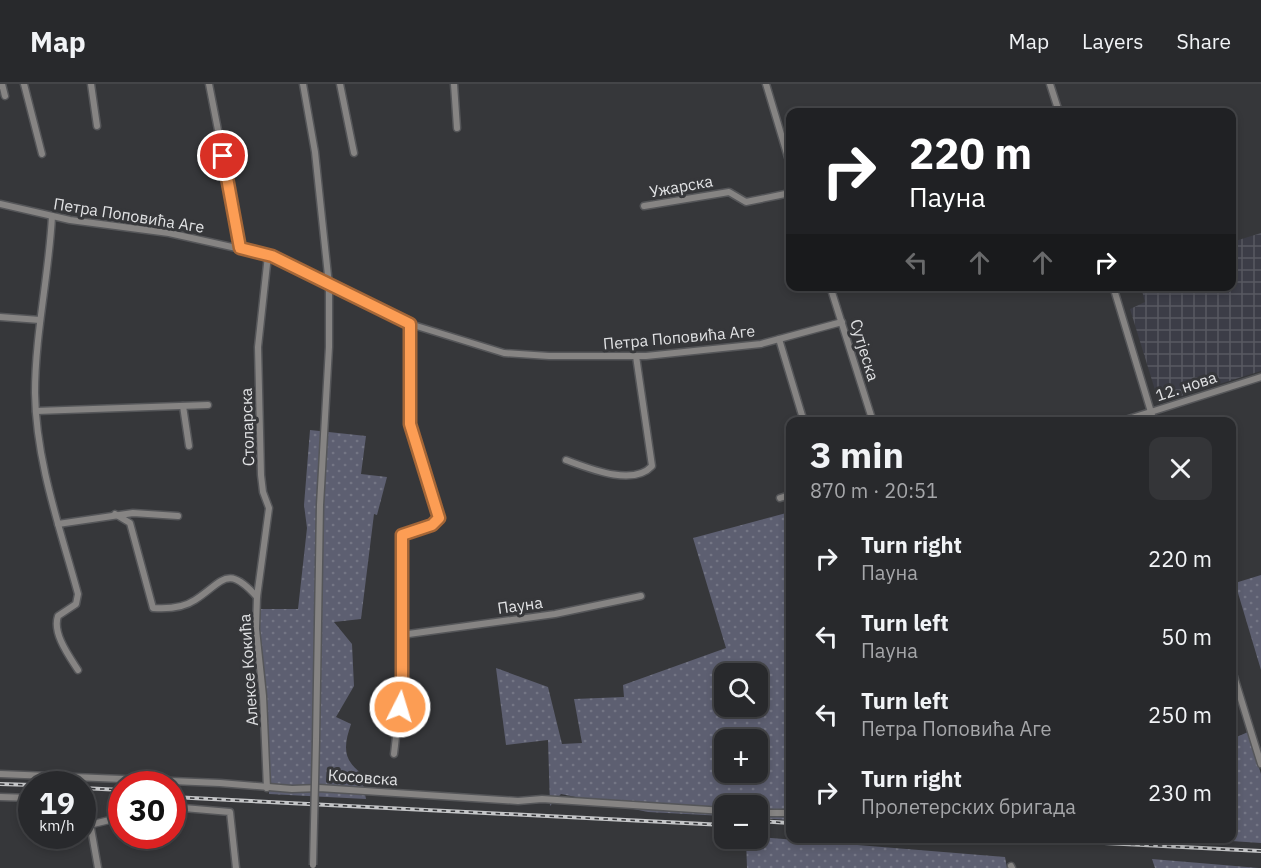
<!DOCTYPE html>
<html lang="en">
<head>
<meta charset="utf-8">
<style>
	body { margin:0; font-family:"IBM Plex Sans",sans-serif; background:#343538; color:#f1f3f6; height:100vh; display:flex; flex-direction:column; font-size:22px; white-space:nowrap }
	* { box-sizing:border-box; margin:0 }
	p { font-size:20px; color:#a5a6a9 }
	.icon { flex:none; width:33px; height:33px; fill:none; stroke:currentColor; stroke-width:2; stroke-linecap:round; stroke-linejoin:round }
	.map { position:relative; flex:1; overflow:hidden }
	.sheet { position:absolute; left:786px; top:333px; width:450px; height:426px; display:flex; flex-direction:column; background:#28292c; border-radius:12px; box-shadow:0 3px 9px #0003,0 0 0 2px #444548 }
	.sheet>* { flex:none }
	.top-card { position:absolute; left:786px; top:24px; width:450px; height:183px; border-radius:12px; box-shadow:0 3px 9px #0003,0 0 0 2px #444548; background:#202124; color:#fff; overflow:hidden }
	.controls { position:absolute; left:714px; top:579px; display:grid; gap:12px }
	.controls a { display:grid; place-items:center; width:54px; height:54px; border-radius:12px; background:#28292c; box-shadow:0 3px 9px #0003,0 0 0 2px #444548; font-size:30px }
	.speed { position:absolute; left:18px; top:687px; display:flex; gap:12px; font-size:30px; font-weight:700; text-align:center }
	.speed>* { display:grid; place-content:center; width:78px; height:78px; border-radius:50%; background:#28292c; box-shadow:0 3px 9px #0003,0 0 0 2px #444548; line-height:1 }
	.speed small { font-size:15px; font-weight:400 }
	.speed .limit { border:9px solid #d22; background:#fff; color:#111 }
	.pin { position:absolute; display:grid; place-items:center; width:51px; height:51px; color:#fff; margin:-26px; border:3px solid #fff; border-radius:50%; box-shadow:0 2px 6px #0007 }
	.me { position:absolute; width:66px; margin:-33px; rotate:5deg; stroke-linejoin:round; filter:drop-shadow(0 0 4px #0008) }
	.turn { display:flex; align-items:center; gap:21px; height:126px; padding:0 24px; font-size:27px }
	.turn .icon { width:78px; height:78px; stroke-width:2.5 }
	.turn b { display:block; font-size:42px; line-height:51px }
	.lanes { display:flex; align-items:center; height:57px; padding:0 24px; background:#0003; justify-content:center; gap:30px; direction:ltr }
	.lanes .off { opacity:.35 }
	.round { display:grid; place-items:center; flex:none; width:63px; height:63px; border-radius:12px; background:#343538 }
	.headline { display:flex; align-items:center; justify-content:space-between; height:102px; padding:0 24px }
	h1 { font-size:36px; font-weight:700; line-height:45px }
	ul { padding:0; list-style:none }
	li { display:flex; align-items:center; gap:18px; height:78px; padding:0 24px }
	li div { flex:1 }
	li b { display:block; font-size:22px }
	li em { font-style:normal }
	header { display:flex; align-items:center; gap:36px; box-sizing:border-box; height:84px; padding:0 30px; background:#28292c; border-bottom:2px solid #444548 }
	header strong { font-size:28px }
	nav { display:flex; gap:33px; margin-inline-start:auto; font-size:21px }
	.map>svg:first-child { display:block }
	.industrial { fill:url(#industrial-grid) }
	.grass { fill:url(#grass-dots); fill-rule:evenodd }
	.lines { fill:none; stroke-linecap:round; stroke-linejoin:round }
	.minor-casing { stroke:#555659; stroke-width:9 }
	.minor { stroke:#868483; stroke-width:6 }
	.rail-casing { stroke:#c5c6c8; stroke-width:4 }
	.rail { stroke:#36373a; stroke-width:1.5; stroke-dasharray:4.5; stroke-linecap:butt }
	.minor-bridge-casing { stroke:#555659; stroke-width:9; stroke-linecap:butt }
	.minor-bridge { stroke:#868483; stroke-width:6 }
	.route-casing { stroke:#a46637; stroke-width:15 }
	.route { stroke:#fc9d54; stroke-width:10 }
	.labels { text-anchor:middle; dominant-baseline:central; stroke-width:6; stroke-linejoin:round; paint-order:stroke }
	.street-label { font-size:16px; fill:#e1e2e4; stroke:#36373a }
</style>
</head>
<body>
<header>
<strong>Map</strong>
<nav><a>Map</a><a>Layers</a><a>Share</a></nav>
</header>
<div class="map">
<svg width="1261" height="784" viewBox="0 0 1261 784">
	<defs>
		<pattern id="industrial-grid" width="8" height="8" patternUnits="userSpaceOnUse" patternTransform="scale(1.5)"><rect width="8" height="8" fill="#3c3d47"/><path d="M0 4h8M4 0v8" fill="none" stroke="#585961"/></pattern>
		<pattern id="grass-dots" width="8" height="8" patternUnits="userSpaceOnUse" patternTransform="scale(1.5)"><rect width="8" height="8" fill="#5d5f71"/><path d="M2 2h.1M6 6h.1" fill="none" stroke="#747685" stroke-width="1.8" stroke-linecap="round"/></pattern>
	</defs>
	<rect width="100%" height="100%" fill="#36373a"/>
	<!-- industrial -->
	<path class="industrial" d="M 1261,149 L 1261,287 L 1159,319 L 1130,225 L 1145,218 L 1141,203 L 1232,202 L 1232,158 Z"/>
	<!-- grass -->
	<g class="grass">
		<path d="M 310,346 L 366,352 L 361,390 L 387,393 L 377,431 L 374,430 L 361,535 L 334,538 L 352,560 L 354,602 L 336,633 L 351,640 C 344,661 342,675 361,689 L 366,715 L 269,710 C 270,648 261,587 259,525 L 298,525 L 307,444 L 304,421 Z"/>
		<path d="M 790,428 L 790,736 L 758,734 L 758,722 L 724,722 L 724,732 L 648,728 L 561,710 L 550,722 L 548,656 L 506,661 L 496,584 L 548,603 L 562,660 L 582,659 L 574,615 L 624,613 L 623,601 L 726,564 L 693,454 ZM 724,590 L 758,590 L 758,622 L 724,622 ZM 724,656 L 758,656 L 758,688 L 724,688 Z"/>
		<path d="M 1261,491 L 1261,586 L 1235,499 Z"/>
		<path d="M 1248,648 L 1261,690 L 1261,759 L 1201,755 L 1232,754 L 1232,655 Z"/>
		<path d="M 758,753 L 1005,773 L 1007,784 L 747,784 L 746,755 Z"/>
		<path d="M 1152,775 L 1259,784 L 1155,784 Z"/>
	</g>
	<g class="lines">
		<!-- minor casing -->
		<g class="minor-casing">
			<g id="minor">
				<path d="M 2,0 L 5,12"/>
				<path d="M 24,0 L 42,70"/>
				<path d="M 91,0 L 97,42"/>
				<path d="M 209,0 L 241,164"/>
				<path d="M 303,0 L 315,68 L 329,201 L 329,263 L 320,421 L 316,657"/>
				<path d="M 340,0 L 354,69"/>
				<path d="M 454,0 L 457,44"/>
				<path d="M 766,0 L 790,80"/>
				<path d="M 1050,0 L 1059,28"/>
				<path d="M 0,120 L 70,136 L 169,149 L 272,172 L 410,240 L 504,269 L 549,272 L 646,272 L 761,260 L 842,238"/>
				<path d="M 644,122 L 729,108 L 746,118 L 790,109"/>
				<path d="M 52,132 C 49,191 35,250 35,309 C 36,378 60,444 78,510 L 76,520 L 58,532 C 52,549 69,572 78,586"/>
				<path d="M 830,202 L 873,338"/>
				<path d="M 1113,202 L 1154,338"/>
				<path d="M 0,233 L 40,236"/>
				<path d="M 779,255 L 804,338"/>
				<path d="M 183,322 L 189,362"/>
				<path d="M 36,327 L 208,321"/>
				<path d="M 1119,338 L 1261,293"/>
				<path d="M 566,376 C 588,384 633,403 652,382 L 636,272"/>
				<path d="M 780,414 L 790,411"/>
				<path d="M 115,430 L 130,439 L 153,524 C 167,525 183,524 195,516 C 223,498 227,479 257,513"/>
				<path d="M 58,440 L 133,429 L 178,432"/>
				<path d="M 401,551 L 555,530 L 641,512"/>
				<path d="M 1232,586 L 1261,680"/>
				<path d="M 394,670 L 402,600 L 402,451 L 432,441 L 439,434 L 410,341 L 410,240"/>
				<path d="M 0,690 L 220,699 L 292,705 L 319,704 L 518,717 L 542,715 L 724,727"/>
				<path d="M 267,704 L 263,612 L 256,545 L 257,513 L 269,424 L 263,408 L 261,391 L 258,263 L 268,171"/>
				<path d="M 0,713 L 32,714"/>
				<path d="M 82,716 L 86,716 L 98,784"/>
				<path d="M 172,723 L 230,728 L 236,784"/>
				<path d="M 758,729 L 790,729"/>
				<path d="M 89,741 L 122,733"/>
				<path d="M 1011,782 L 1012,784"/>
			</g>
		</g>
		<!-- minor -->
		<use href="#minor" class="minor"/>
		<!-- rail casing -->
		<g class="rail-casing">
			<g id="rail">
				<path d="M 0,700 L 32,701"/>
				<path d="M 82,704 L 122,706"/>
				<path d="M 172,713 L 724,741"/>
				<path d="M 758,737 L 790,739"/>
				<path d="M 1005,754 L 1261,767"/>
			</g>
		</g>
		<!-- rail -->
		<use href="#rail" class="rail"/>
		<!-- minor-bridge casing -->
		<g class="minor-bridge-casing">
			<path id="minor-bridge" d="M 313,781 L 316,657"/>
		</g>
		<!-- minor-bridge -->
		<use href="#minor-bridge" class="minor-bridge"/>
	</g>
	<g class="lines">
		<!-- route casing -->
		<g class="route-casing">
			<path id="route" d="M 223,72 L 240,164 L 272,172 L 410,240 L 410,340 L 439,434 L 432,441 L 402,451 L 402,600 L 400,623"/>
		</g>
		<!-- route -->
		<use href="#route" class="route"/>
	</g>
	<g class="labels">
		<!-- street labels -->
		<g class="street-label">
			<text transform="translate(681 102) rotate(-10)">Ужарска</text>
			<text transform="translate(129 131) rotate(9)">Петра Поповића Аге</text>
			<text transform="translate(679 253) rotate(-5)">Петра Поповића Аге</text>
			<text transform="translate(865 266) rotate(73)">Сутјеска</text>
			<text transform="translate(1186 302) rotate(-18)">12. нова</text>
			<text transform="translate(247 343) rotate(-92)">Столарска</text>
			<text transform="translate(520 521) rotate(-8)">Пауна</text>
			<text transform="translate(248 586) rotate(-94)">Алексе Кокића</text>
			<text transform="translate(363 693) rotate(4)">Косовска</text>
		</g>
	</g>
</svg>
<div class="controls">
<a><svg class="icon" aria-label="search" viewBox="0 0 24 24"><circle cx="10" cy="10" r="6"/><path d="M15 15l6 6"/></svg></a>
<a>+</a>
<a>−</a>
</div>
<div class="speed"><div>19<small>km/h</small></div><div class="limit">30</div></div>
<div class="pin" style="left:223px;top:72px;background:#d93025"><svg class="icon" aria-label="arrive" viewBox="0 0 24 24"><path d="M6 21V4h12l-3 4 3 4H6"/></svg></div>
<svg class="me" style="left:400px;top:623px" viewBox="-20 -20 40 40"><circle r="17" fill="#fc9d54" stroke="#fff" stroke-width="3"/><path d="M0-11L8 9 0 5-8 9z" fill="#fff"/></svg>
<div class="top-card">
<div class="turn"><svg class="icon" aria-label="right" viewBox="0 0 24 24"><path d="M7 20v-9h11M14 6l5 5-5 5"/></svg><div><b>220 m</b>Пауна</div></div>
<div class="lanes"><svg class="icon off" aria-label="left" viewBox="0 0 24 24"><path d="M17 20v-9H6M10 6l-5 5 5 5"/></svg><svg class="icon off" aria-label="ahead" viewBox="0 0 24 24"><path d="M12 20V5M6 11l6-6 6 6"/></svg><svg class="icon off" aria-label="ahead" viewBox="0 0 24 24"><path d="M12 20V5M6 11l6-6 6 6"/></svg><svg class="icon" aria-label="right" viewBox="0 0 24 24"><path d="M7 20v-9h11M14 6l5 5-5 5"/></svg></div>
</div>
<section class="sheet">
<div class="headline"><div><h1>3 min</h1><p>870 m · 20:51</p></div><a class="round"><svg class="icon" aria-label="close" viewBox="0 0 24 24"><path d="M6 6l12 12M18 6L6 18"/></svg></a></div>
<ul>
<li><svg class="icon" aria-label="right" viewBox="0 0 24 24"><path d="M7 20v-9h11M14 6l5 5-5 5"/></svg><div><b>Turn right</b><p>Пауна</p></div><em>220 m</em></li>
<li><svg class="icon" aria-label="left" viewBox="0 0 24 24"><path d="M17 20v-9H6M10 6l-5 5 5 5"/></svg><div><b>Turn left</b><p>Пауна</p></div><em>50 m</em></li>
<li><svg class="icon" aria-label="left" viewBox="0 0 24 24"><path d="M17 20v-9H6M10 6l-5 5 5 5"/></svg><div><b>Turn left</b><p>Петра Поповића Аге</p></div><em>250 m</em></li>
<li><svg class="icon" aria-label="right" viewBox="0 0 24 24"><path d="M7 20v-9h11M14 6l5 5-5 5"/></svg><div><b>Turn right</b><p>Пролетерских бригада</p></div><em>230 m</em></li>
</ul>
</section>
</div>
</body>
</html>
